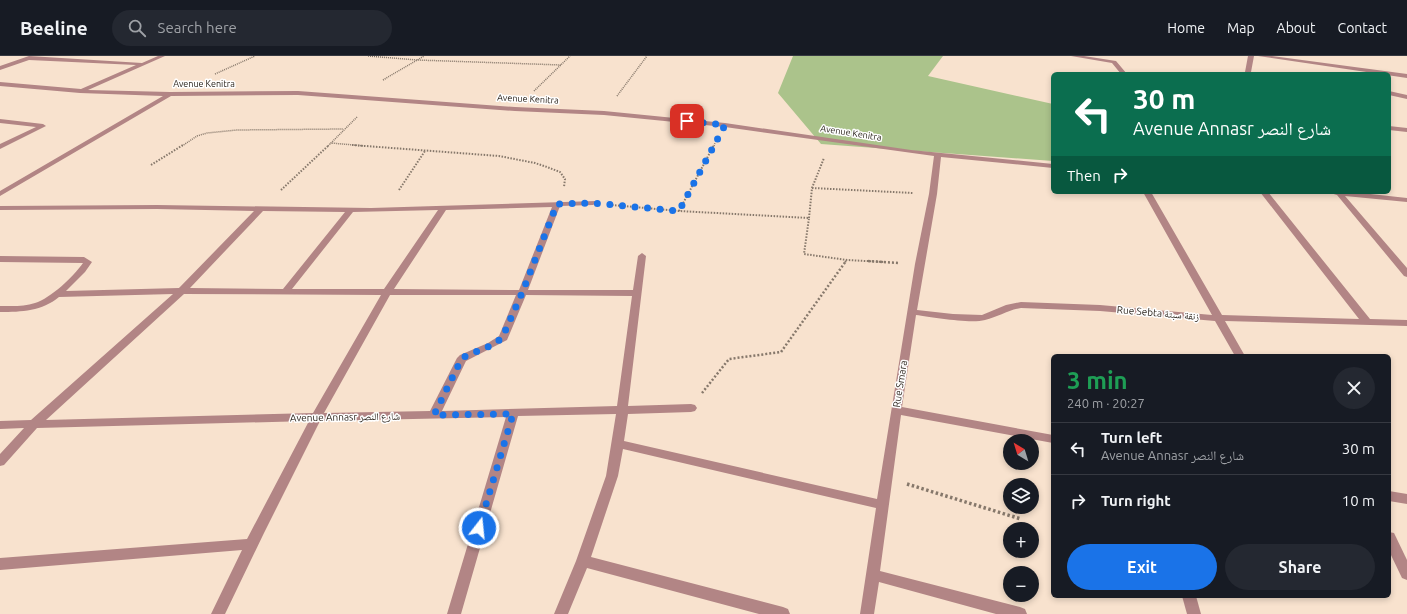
<!DOCTYPE html>
<html lang="en">
<head>
<meta charset="utf-8">
<style>
	body { margin:0; font-family:Ubuntu,"Noto Naskh Arabic",sans-serif; background:#242831; color:#f1f3f6; height:100vh; display:flex; flex-direction:column; font-size:15px; white-space:nowrap }
	* { box-sizing:border-box; margin:0 }
	p { font-size:13px; color:#9ea1a6 }
	.icon { flex:none; width:22px; height:22px; fill:none; stroke:currentColor; stroke-width:2; stroke-linecap:round; stroke-linejoin:round }
	.map { position:relative; flex:1; overflow:hidden }
	.drawer { position:absolute; left:1051px; top:298px; width:340px; height:244px; display:flex; flex-direction:column; background:#171b24; border-radius:6px; box-shadow:0 2px 6px #0003 }
	.drawer>* { flex:none }
	.guide { position:absolute; left:1051px; top:16px; width:340px; height:122px; border-radius:6px; box-shadow:0 2px 6px #0003; background:#0b6e4f; color:#fff; overflow:hidden }
	.needle { width:26px; rotate:322deg }
	.controls { position:absolute; left:1003px; top:378px; display:grid; gap:8px }
	.controls a { display:grid; place-items:center; width:36px; height:36px; border-radius:50%; background:#171b24; box-shadow:0 2px 6px #0003; font-size:20px }
	.pin { position:absolute; display:grid; place-items:center; width:34px; height:34px; color:#fff; margin:-17px; border-radius:8px; box-shadow:0 2px 6px #0006 }
	.me { position:absolute; width:44px; margin:-22px; rotate:16deg; stroke-linejoin:round; filter:drop-shadow(0 0 3px #0008) }
	.turn { display:flex; align-items:center; gap:14px; height:84px; padding:0 16px; font-size:18px }
	.turn .icon { width:52px; height:52px; stroke-width:2.5 }
	.turn b { display:block; font-size:28px; line-height:34px }
	.then { display:flex; align-items:center; height:38px; padding:0 16px; background:#0003; gap:8px; font-size:15px }
	.round { display:grid; place-items:center; flex:none; width:42px; height:42px; border-radius:21px; background:#242831 }
	.head { display:flex; align-items:center; justify-content:space-between; height:68px; padding:0 16px }
	h1 { font-size:24px; font-weight:700; line-height:30px; color:#1e9e55 }
	.button { display:flex; gap:8px; margin-top:auto; padding:8px 16px }
	.button a { flex:1; height:46px; border-radius:24px; background:#1a73e8; color:#fff; font-size:16px; font-weight:700; line-height:46px; text-align:center }
	.button a+a { background:#242831; color:#f1f3f6 }
	ul { padding:0; list-style:none }
	li { display:flex; align-items:center; gap:12px; height:52px; padding:0 16px; border-top:1px solid #363941 }
	li div { flex:1 }
	li b { display:block; font-size:15px }
	li em { font-style:normal }
	header { display:flex; align-items:center; gap:24px; box-sizing:border-box; height:56px; padding:0 20px; background:#171b24; border-bottom:1px solid #363941 }
	header strong { font-size:19px }
	nav { display:flex; gap:22px; margin-inline-start:auto; font-size:14px }
	.search { width:280px; height:36px; background:#242831; display:flex; align-items:center; gap:10px; box-sizing:border-box; padding:0 14px; border-radius:22px; color:#9ea1a6; font-size:15px }
	.map>svg:first-child { display:block }
	.green { fill:#abc38b }
	.lines { fill:none; stroke-linecap:round; stroke-linejoin:round }
	.path-far3 { stroke:#86786b; stroke-width:1.5; stroke-dasharray:1 1; stroke-linecap:butt }
	.path-far2 { stroke:#86786b; stroke-width:2; stroke-dasharray:1.5 1.5; stroke-linecap:butt }
	.path-far1 { stroke:#86786b; stroke-width:2.5; stroke-dasharray:2 2; stroke-linecap:butt }
	.path { stroke:#86786b; stroke-width:3.5; stroke-dasharray:2.5 2.5; stroke-linecap:butt }
	.minor { fill:#b28585; fill-rule:evenodd }
	.route { stroke:#1a73e8; stroke-width:7; stroke-dasharray:0 12.6 }
	.labels { text-anchor:middle; dominant-baseline:central; stroke-width:3; stroke-linejoin:round; paint-order:stroke }
	.far-street-label { font-size:9px; fill:#231c14; stroke:#fff }
	.street-label { font-size:10px; fill:#231c14; stroke:#fff }
</style>
</head>
<body>
<header>
<strong>Beeline</strong>
<div class="search"><svg class="icon" aria-label="search" viewBox="0 0 24 24"><circle cx="10" cy="10" r="6"/><path d="M15 15l6 6"/></svg>Search here</div>
<nav><a>Home</a><a>Map</a><a>About</a><a>Contact</a></nav>
</header>
<div class="map">
<svg width="1407" height="558" viewBox="0 0 1407 558">
	<rect width="100%" height="100%" fill="#f8e2ce"/>
	<!-- green -->
	<path class="green" d="M 793,0 L 943,0 L 928,20 L 1053,48 L 1053,105 L 821,88 L 778,37 Z"/>
	<g class="lines">
		<!-- path-far3 -->
		<g class="path-far3">
			<path d="M 368,0 L 417,4 L 561,9"/>
			<path d="M 215,18 L 255,0"/>
			<path d="M 383,24 L 424,0"/>
			<path d="M 534,35 L 570,0"/>
			<path d="M 617,40 L 647,0"/>
			<path d="M 357,61 L 331,87 L 365,90"/>
			<path d="M 182,90 L 197,80 L 207,77 L 237,74 L 343,73"/>
			<path d="M 328,90 L 331,87"/>
			<path d="M 714,90 L 715,87"/>
		</g>
		<!-- path-far2 -->
		<g class="path-far2">
			<path d="M 352,89 L 499,100 L 535,107 L 547,111 L 560,116 L 565,123 L 564,131"/>
			<path d="M 151,109 L 183,89"/>
			<path d="M 812,132 L 913,137"/>
			<path d="M 281,134 L 329,89"/>
			<path d="M 399,134 L 425,95"/>
			<path d="M 612,149 L 679,155 L 809,162 L 804,198 L 847,204 L 885,206"/>
			<path d="M 679,155 L 714,89"/>
			<path d="M 809,162 L 812,132 L 824,102"/>
			<path d="M 845,206 L 847,204"/>
		</g>
		<!-- path-far1 -->
		<g class="path-far1">
			<path d="M 868,205 L 898,207"/>
			<path d="M 702,337 L 729,303 L 781,296 L 846,205"/>
		</g>
		<!-- path -->
		<path class="path" d="M 907,428 L 1021,463"/>
		<!-- minor -->
		<g class="minor">
			<path d="M 29,0 L 142,7 L 158,0 L 165,0 L 88,34 L 170,36 L 298,35 L 515,51 L 604,55 L 725,67 L 911,94 L 1053,108 L 1053,112 L 941,101 L 937,138 L 917,254 L 953,258 L 982,259 L 1006,249 L 1021,246 L 1100,249 L 1212,259 L 1143,136 L 1151,136 L 1222,259 L 1359,263 L 1260,136 L 1268,136 L 1370,263 L 1407,264 L 1407,270 L 1225,265 L 1245,300 L 1235,300 L 1215,265 L 1100,255 L 1021,252 C 1008,254 998,261 985,264 C 970,268 932,261 916,259 L 902,351 L 1053,379 L 1053,387 L 901,359 L 880,515 L 1020,551 L 1025,553 L 1027,558 L 996,558 L 879,526 L 874,558 L 860,558 L 876,452 L 623,393 L 618,420 L 591,501 L 783,551 L 788,553 L 790,558 L 759,558 L 587,512 L 568,558 L 554,558 L 576,505 L 606,420 L 616,358 L 518,360 L 461,558 L 447,558 L 506,361 L 320,365 L 264,477 L 225,558 L 211,558 L 242,494 L 0,514 L 0,502 L 247,483 L 309,365 L 37,372 L 4,409 L 0,410 L 0,398 L 24,372 L 0,373 L 0,365 L 31,364 L 173,238 L 59,241 C 42,255 22,256 0,256 L 0,250 C 11,250 24,251 35,247 C 51,242 73,221 83,207 L 0,206 L 0,200 L 84,201 L 92,206 L 85,216 L 66,235 L 179,232 L 254,155 L 157,153 L 0,154 L 0,150 L 157,149 L 371,152 L 596,145 L 597,147 L 593,149 L 560,150 L 528,234 L 633,234 L 638,200 L 642,197 L 646,200 L 628,350 L 691,348 L 695,349 L 697,352 L 695,355 L 691,356 L 628,358 L 624,385 L 877,443 L 915,208 L 929,138 L 934,100 L 725,71 L 604,59 L 515,55 L 298,39 L 171,40 L 0,140 L 0,135 L 163,40 L 80,37 L 0,30 L 0,26 L 81,33 L 136,9 L 29,4 L 0,14 L 0,10 ZM 552,151 L 519,234 L 394,233 L 446,154 ZM 438,154 L 384,233 L 292,233 L 353,156 ZM 263,155 L 345,156 L 283,233 L 190,232 ZM 184,238 L 381,239 L 313,357 L 46,364 ZM 390,239 L 516,239 L 499,280 L 488,287 L 460,299 L 457,302 L 430,355 L 324,357 ZM 526,239 L 632,240 L 617,350 L 442,355 L 466,305 L 507,284 Z"/>
			<path d="M 1071,0 L 1084,0 L 1116,5 L 1127,18 L 1121,18 L 1112,7 Z"/>
			<path d="M 1248,0 L 1254,0 L 1251,16 L 1253,18 L 1247,18 L 1245,16 Z"/>
			<path d="M 1258,0 L 1272,0 L 1407,18 L 1407,22 Z"/>
			<path d="M 1389,35 L 1407,39 L 1407,43 L 1389,39 Z"/>
			<path d="M 0,63 L 43,68 L 46,70 L 0,93 L 0,88 L 36,71 L 0,67 Z"/>
			<path d="M 1389,70 L 1407,72 L 1407,76 L 1389,74 Z"/>
			<path d="M 1327,136 L 1352,136 L 1407,142 L 1407,146 L 1345,140 L 1407,212 L 1407,221 L 1404,220 L 1337,139 Z"/>
			<path d="M 1389,435 L 1407,438 L 1407,448 L 1389,445 Z"/>
			<path d="M 1389,476 L 1394,477 L 1407,504 L 1407,524 L 1402,522 L 1389,495 Z"/>
			<path d="M 1182,540 L 1196,540 L 1201,558 L 1187,558 Z"/>
		</g>
	</g>
	<g class="lines">
		<!-- route -->
		<path class="route" d="M 479,472 L 513,358 L 434,359 L 461,304 L 464,301 L 492,289 L 502,282 L 522,237 L 557,148 L 593,147 L 679,155 L 725,69 L 687,65"/>
	</g>
	<g class="labels">
		<!-- far-street labels -->
		<g class="far-street-label">
			<text x="204" y="28">Avenue Kenitra</text>
			<text transform="translate(528 43) rotate(3)">Avenue Kenitra</text>
			<text transform="translate(851 77) rotate(9)">Avenue Kenitra</text>
		</g>
		<!-- street labels -->
		<g class="street-label">
			<text transform="translate(1158 257) rotate(5)">Rue Sebta زنقة سبتة</text>
			<text transform="translate(900 328) rotate(-81)">Rue Smara</text>
			<text transform="translate(345 361) rotate(-1)">Avenue Annasr شارع النصر</text>
		</g>
	</g>
</svg>
<div class="controls">
<a><svg class="needle" viewBox="-14 -14 28 28"><path d="M0-13l5 13h-10z" fill="#e53935"/><path d="M0 13l5-13h-10z" fill="#9ea1a6"/></svg></a>
<a><svg class="icon" aria-label="layers" viewBox="0 0 24 24"><path d="M12 4l9 5-9 5-9-5zM3 14l9 5 9-5"/></svg></a>
<a>+</a>
<a>−</a>
</div>
<div class="pin" style="left:687px;top:65px;background:#d93025"><svg class="icon" aria-label="arrive" viewBox="0 0 24 24"><path d="M6 21V4h12l-3 4 3 4H6"/></svg></div>
<svg class="me" style="left:479px;top:472px" viewBox="-20 -20 40 40"><circle r="17" fill="#1a73e8" stroke="#fff" stroke-width="3"/><path d="M0-11L8 9 0 5-8 9z" fill="#fff"/></svg>
<div class="guide">
<div class="turn"><svg class="icon" aria-label="left" viewBox="0 0 24 24"><path d="M17 20v-9H6M10 6l-5 5 5 5"/></svg><div><b>30 m</b>Avenue Annasr شارع النصر</div></div>
<div class="then">Then<svg class="icon" aria-label="right" viewBox="0 0 24 24"><path d="M7 20v-9h11M14 6l5 5-5 5"/></svg></div>
</div>
<section class="drawer">
<div class="head"><div><h1>3 min</h1><p>240 m · 20:27</p></div><a class="round"><svg class="icon" aria-label="close" viewBox="0 0 24 24"><path d="M6 6l12 12M18 6L6 18"/></svg></a></div>
<ul>
<li><svg class="icon" aria-label="left" viewBox="0 0 24 24"><path d="M17 20v-9H6M10 6l-5 5 5 5"/></svg><div><b>Turn left</b><p>Avenue Annasr شارع النصر</p></div><em>30 m</em></li>
<li><svg class="icon" aria-label="right" viewBox="0 0 24 24"><path d="M7 20v-9h11M14 6l5 5-5 5"/></svg><div><b>Turn right</b></div><em>10 m</em></li>
</ul>
<div class="button"><a>Exit</a><a>Share</a></div>
</section>
</div>
</body>
</html>
